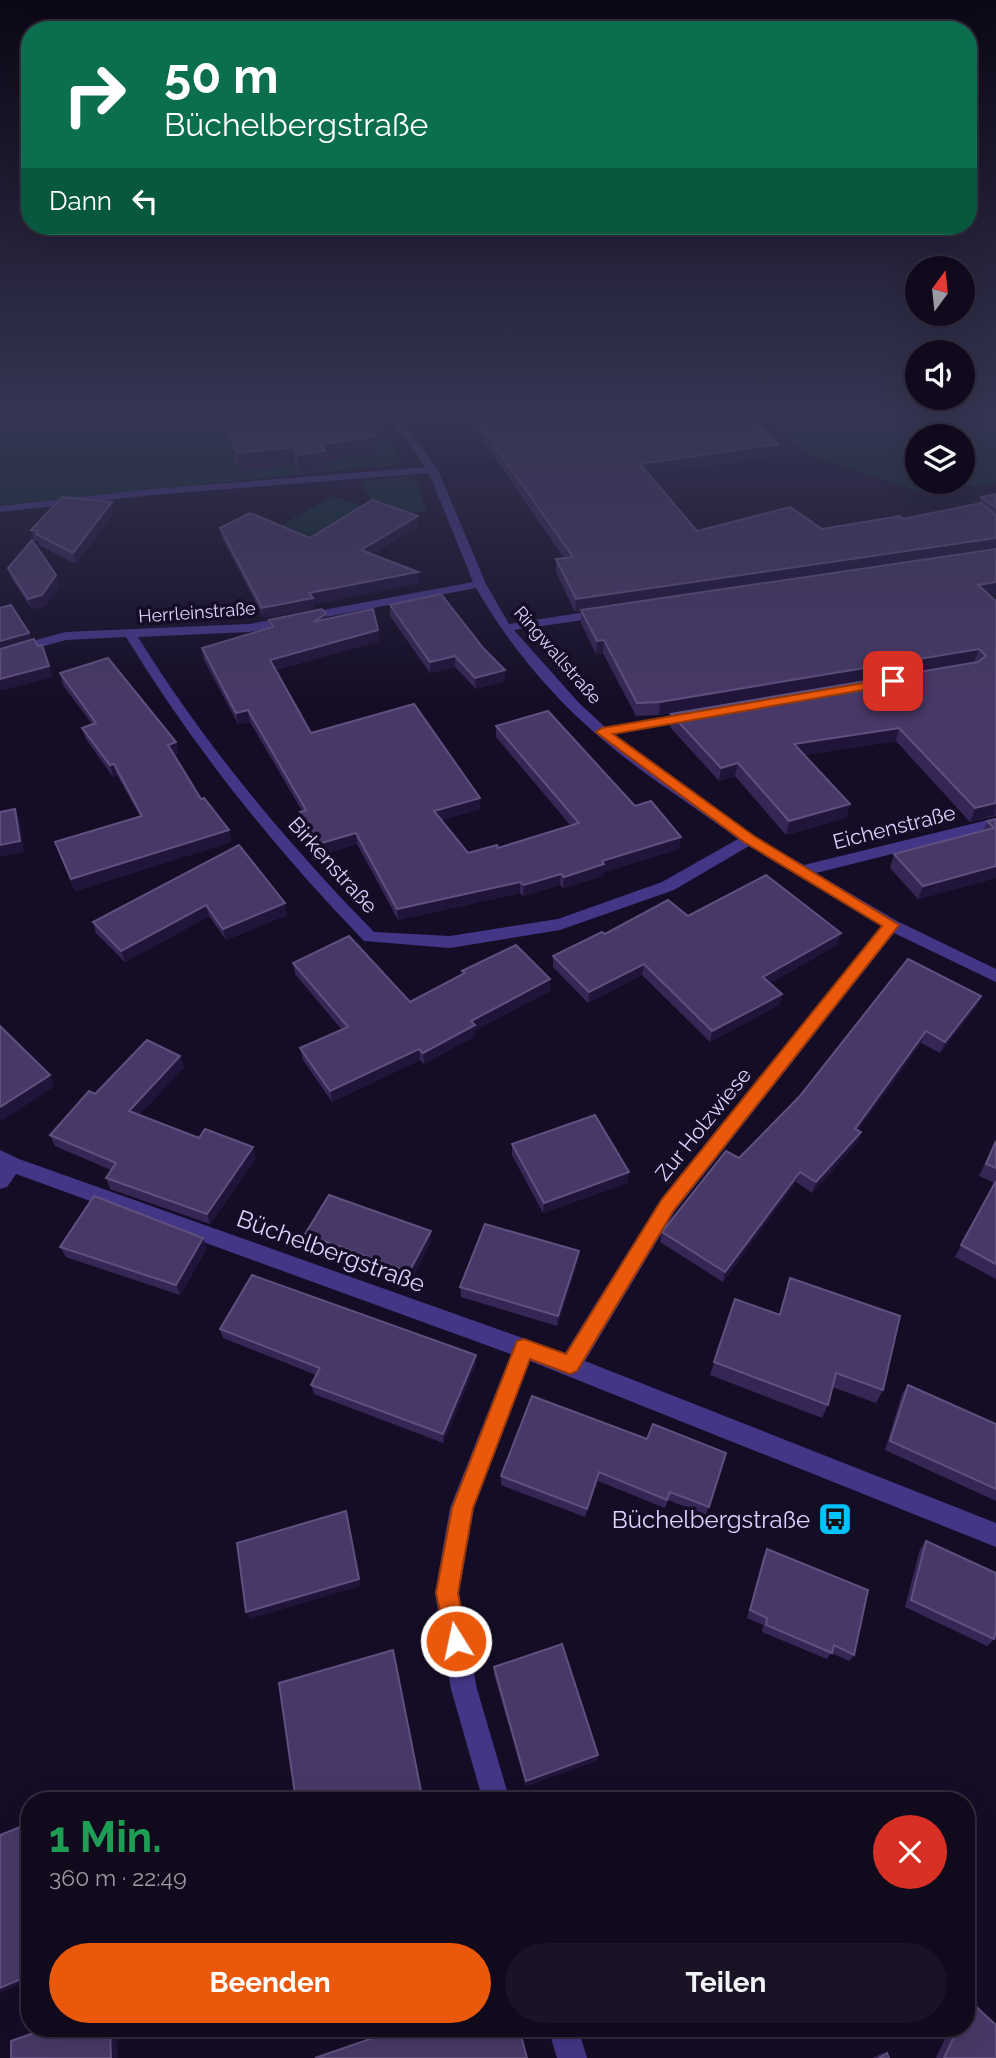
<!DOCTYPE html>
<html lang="de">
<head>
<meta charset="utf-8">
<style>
	body { margin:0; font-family:Raleway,sans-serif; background:#191325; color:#f1f3f6; height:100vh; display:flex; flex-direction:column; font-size:26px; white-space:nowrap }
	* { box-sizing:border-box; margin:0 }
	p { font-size:23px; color:#9c9aa3 }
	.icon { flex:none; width:38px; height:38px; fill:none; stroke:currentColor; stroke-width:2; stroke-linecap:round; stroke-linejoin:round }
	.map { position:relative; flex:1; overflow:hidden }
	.side { position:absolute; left:21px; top:1792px; width:954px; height:245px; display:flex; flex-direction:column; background:#100a1c; border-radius:28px; box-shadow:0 7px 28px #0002,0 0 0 2px #302b3b }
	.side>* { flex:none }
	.hud { position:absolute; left:21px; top:21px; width:956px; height:214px; border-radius:28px; box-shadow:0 7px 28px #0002,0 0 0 2px #302b3b; background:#0b6e4f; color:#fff; overflow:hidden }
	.needle { width:46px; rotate:15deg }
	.controls { position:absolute; left:905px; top:256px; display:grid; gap:14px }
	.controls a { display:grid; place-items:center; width:70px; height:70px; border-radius:50%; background:#100a1c; box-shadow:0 7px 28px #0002,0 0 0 2px #302b3b; font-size:35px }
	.pin { position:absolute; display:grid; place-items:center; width:60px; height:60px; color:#fff; margin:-30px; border-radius:14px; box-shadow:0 4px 10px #0006 }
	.me { position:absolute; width:77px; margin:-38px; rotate:350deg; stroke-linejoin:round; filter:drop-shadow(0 0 5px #0008) }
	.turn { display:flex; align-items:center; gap:24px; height:147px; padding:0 28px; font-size:32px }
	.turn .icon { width:91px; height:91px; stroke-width:2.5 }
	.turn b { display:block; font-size:49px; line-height:60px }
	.then { display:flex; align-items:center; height:66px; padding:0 28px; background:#0003; gap:14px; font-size:26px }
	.round { display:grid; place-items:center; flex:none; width:74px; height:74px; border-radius:37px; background:#191325 }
	.overview { display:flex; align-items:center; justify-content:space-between; height:119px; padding:0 28px }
	h1 { font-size:42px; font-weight:700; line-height:52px; color:#1e9e55 }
	.cta { display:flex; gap:14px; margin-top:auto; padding:14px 28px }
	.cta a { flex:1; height:80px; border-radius:42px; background:#ea580c; color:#fff; font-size:28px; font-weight:700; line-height:80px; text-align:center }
	.cta a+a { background:#191325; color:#f1f3f6 }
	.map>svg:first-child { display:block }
	.green { fill:#102d30; fill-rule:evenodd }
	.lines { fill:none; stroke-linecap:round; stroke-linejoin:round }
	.minor { fill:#443687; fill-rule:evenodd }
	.wall { fill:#362655 }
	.shaded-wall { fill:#21143a }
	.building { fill:#483867; stroke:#5f507f; stroke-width:2 }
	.route { fill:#ea580c; stroke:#983908; stroke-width:2 }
	.labels { text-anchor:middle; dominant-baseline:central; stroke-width:7; stroke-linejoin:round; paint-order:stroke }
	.far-street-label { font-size:18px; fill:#ded2ff; stroke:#150d26 }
	.street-label { font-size:21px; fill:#ded2ff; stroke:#150d26 }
	.near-street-label { font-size:24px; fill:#ded2ff; stroke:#150d26 }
	.near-poi-label { font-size:24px; fill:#ded2ff; stroke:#150d26; text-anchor:end }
</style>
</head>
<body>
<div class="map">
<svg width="996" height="2058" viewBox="0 0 996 2058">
	<rect width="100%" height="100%" fill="#150d26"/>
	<!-- green -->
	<g class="green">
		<path d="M 0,412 L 382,412 L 402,464 L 0,505 Z"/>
		<path d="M 760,412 L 996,412 L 996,484 L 917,491 L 805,453 ZM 917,436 L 962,436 L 962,481 L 917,481 Z"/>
		<path d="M 403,477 L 416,481 L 426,511 L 396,516 L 374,508 L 362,481 Z"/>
		<path d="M 333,496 L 367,508 L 316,538 L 282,525 Z"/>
	</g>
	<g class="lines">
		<!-- minor -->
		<g class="minor">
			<path d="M 386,412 L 396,412 L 438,470 L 486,584 L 509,624 L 605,609 L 611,613 L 605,617 L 514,630 L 579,703 L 605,727 L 697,713 L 697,719 L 614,734 L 754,836 L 804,865 L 996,818 L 996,828 L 816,873 L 897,921 L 996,969 L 996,982 L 894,933 L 675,1211 L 585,1361 L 996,1523 L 996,1547 L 530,1361 L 474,1508 L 459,1593 L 477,1689 L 510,1801 L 483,1801 L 451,1689 L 435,1593 L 450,1508 L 511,1354 L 16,1174 L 7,1187 L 0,1189 L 0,1150 L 19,1159 L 565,1353 L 661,1199 L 881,926 L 749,846 L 674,890 L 560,930 L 450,948 L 364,941 C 274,848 194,748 126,637 L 66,640 L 0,658 L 0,650 L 65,632 L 249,624 L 473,582 L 429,473 L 153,495 L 0,512 L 0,506 L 153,489 L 426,467 ZM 476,588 C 507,642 548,692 595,733 C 639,772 691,804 738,839 L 662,882 L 558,919 L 450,936 L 374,932 C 285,841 205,745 138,637 L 249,632 Z"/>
			<path d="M 548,2028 L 578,2028 L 587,2058 L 557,2058 Z"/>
		</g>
	</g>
	<!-- wall -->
	<g class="wall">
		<path d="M 221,412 L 364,412 L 377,436 L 379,454 L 326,461 L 327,469 L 299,473 L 295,465 L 240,471 L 222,420 Z"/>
		<path d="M 463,412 L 745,412 L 776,456 L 649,474 L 697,531 L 822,529 L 903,519 L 979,503 L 981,497 L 996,494 L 996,594 L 989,595 L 996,601 L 996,816 L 970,822 L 896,741 L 804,755 L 850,804 L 846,818 L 786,835 L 735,776 L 719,781 L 670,727 L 671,714 L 974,662 L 659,715 L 636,716 L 603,653 L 596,654 L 581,623 L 581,611 L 575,612 L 556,572 L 556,559 L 564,558 Z"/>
		<path d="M 114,513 L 76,564 L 39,545 L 38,541 L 34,541 L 31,530 Z"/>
		<path d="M 418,526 L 372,554 L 418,572 L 419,583 L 314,604 L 314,609 L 264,618 L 222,538 L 220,528 L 310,538 Z"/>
		<path d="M 8,568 L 60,586 L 45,606 L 32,609 L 12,579 Z"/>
		<path d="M 390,605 L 484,649 L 505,670 L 505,681 L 476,689 L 455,667 L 430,673 L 390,616 Z"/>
		<path d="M 326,614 L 327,619 L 379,641 L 275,670 L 311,733 L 480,798 L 480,809 L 441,820 L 468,853 L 498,848 L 571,826 L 496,737 L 496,726 L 635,806 L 681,837 L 679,849 L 604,872 L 603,876 L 563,888 L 560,885 L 523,896 L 520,893 L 398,920 L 357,844 L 320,855 L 302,823 L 300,812 L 302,811 L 250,722 L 238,724 L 204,660 L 202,648 L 270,628 L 269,620 Z"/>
		<path d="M 60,673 L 176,742 L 178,753 L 174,755 L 201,799 L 229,830 L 231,842 L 75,891 L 55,842 L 140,816 L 117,775 L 113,777 L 86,739 L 82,728 L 92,724 L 63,685 Z"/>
		<path d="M 996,819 L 996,878 L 918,899 L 890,868 L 894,854 L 983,831 L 987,821 Z"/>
		<path d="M 239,845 L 287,915 L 226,940 L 209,916 L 125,962 L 96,933 L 93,922 Z"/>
		<path d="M 688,916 L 837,945 L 770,983 L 782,994 L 779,1005 L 710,1042 L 642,975 L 588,1003 L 553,967 L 553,956 L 605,934 Z"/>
		<path d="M 293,963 L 410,1002 L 463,975 L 462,971 L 550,979 L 550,991 L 475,1030 L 475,1036 L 424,1064 L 420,1060 L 332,1102 L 303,1060 L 300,1048 L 342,1030 L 295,974 Z"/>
		<path d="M 981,996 L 976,1007 L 940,1053 L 921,1043 L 858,1130 L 861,1132 L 857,1143 L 812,1193 L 796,1182 L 723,1282 L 660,1242 L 662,1232 L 739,1158 L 799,1097 Z"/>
		<path d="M 180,1056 L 184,1067 L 139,1115 L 199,1138 L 256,1158 L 210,1224 L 110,1189 L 106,1178 L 111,1170 L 55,1146 L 50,1135 L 95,1094 Z"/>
		<path d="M 996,1139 L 996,1279 L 955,1257 L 995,1183 L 979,1176 Z"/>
		<path d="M 512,1144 L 629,1172 L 627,1183 L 543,1213 L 512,1155 Z"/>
		<path d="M 305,1234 L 431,1241 L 410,1282 L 308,1245 Z"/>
		<path d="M 60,1247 L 207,1248 L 180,1295 L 66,1257 Z"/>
		<path d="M 578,1261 L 557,1326 L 461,1297 L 460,1287 Z"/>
		<path d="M 790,1278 L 883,1390 L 876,1403 L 832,1387 L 828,1405 L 822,1418 L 710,1375 L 735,1299 L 779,1314 Z"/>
		<path d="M 220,1329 L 476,1364 L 443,1443 L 314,1394 L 311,1385 L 316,1375 L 223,1338 Z"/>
		<path d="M 908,1385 L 996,1424 L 996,1501 L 885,1450 L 902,1394 Z"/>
		<path d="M 647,1439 L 726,1453 L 706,1515 L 668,1500 L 665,1508 L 598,1481 L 585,1517 L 501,1485 L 501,1476 Z"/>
		<path d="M 926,1541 L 994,1639 L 987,1646 L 905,1607 L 920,1549 Z"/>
		<path d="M 767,1549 L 854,1655 L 849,1661 L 831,1653 L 827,1659 L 762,1632 L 763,1625 L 747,1618 L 763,1557 Z"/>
		<path d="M 494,1667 L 598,1755 L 596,1761 L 526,1786 L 494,1674 Z"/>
		<path d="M 971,2002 L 996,2058 L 936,2058 L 950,2028 L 966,2028 L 966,2003 Z"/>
		<path d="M 887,2053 L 889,2058 L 873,2058 L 880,2054 Z"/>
	</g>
	<!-- shaded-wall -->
	<g class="shaded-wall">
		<path d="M 377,436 L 379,454 L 326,461 L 327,469 L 299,473 L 297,455 L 322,444 Z"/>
		<path d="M 778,444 L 776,456 L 639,476 L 640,464 Z"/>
		<path d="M 293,447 L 295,465 L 240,471 L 237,453 Z"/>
		<path d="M 112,502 L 114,513 L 76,564 L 73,553 Z"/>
		<path d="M 418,516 L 418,526 L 362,561 L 361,550 Z"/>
		<path d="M 996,538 L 996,549 L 575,612 L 576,599 Z"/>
		<path d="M 418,572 L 419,583 L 314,604 L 314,609 L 264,618 L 262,608 L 309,593 Z"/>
		<path d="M 56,575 L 60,586 L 45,606 L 32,609 L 28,599 Z"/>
		<path d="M 996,582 L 996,594 L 974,598 L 978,585 Z"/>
		<path d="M 326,614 L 327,625 L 313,622 Z"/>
		<path d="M 378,630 L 379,641 L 271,671 L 270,660 Z"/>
		<path d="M 29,633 L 31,639 L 0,647 L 0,641 Z"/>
		<path d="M 604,640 L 603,653 L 596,654 L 597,641 Z"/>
		<path d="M 979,649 L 974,662 L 659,715 L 660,702 Z"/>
		<path d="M 455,656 L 455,667 L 430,673 L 430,662 Z"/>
		<path d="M 49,666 L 53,677 L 0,691 L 0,679 Z"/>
		<path d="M 505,670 L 505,681 L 476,689 L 475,678 Z"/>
		<path d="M 248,710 L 250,722 L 238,724 L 236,713 Z"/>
		<path d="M 899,728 L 896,741 L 791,757 L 794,744 Z"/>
		<path d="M 176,742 L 178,753 L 171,756 L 168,745 Z"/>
		<path d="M 738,763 L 735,776 L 719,781 L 721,768 Z"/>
		<path d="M 114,764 L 117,775 L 113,777 L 110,765 Z"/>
		<path d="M 480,798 L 480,809 L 434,822 L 434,811 Z"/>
		<path d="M 996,803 L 995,815 L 970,822 L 975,808 Z"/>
		<path d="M 850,804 L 846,818 L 786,835 L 789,821 Z"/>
		<path d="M 15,809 L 20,820 L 24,852 L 0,857 L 0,845 Z"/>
		<path d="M 229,830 L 231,842 L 75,891 L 71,879 Z"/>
		<path d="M 356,833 L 357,844 L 320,855 L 318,844 Z"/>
		<path d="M 681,837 L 679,849 L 604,872 L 603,876 L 563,888 L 564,877 L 602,861 Z"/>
		<path d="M 996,866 L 996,878 L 918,899 L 923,886 Z"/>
		<path d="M 561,874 L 560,885 L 523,896 L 524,885 Z"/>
		<path d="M 520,882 L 520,893 L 398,920 L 397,909 Z"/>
		<path d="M 285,903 L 287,915 L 226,940 L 223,929 Z"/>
		<path d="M 206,905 L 209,916 L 125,962 L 121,951 Z"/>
		<path d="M 841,933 L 837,945 L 761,988 L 763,977 Z"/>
		<path d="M 644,964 L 642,975 L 588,1003 L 589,992 Z"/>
		<path d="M 550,979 L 550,991 L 475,1030 L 475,1036 L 424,1064 L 423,1053 L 471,1021 Z"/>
		<path d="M 782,994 L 779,1005 L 710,1042 L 712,1031 Z"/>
		<path d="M 981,996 L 976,1007 L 940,1053 L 945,1042 Z"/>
		<path d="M 926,1031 L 921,1043 L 851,1140 L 855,1129 Z"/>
		<path d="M 419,1049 L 420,1060 L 332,1102 L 330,1091 Z"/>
		<path d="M 180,1056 L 184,1067 L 133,1122 L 129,1111 Z"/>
		<path d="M 50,1075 L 55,1086 L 2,1121 L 0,1118 L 0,1107 Z"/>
		<path d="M 861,1132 L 857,1143 L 812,1193 L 816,1182 Z"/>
		<path d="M 253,1147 L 256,1158 L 210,1224 L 207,1214 Z"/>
		<path d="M 629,1172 L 627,1183 L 543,1213 L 544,1203 Z"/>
		<path d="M 800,1172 L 796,1182 L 723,1282 L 725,1272 Z"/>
		<path d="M 431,1231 L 431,1241 L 410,1282 L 409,1272 Z"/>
		<path d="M 203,1238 L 207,1248 L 180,1295 L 176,1285 Z"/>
		<path d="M 579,1251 L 578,1261 L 557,1326 L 558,1316 Z"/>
		<path d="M 476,1355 L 476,1364 L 443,1443 L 443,1434 Z"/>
		<path d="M 599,1472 L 598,1481 L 585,1517 L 587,1509 Z"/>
		<path d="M 348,1520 L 361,1586 L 250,1619 L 246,1612 Z"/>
		<path d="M 598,1755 L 596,1761 L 526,1786 L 526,1781 Z"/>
		<path d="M 30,1975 L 30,1980 L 0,1993 L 0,1988 Z"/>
		<path d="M 110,2028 L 117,2028 L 118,2058 L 111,2058 Z"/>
	</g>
	<!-- building -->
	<g class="building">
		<path d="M 222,412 L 364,412 L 377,436 L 322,444 L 325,451 L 297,455 L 293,447 L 237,453 Z"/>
		<path d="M 471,412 L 745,412 L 778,444 L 640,464 L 697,531 L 790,507 L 822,529 L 900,516 L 903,519 L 981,503 L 996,515 L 996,538 L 576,599 L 556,559 L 573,557 Z"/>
		<path d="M 996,494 L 996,508 L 981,497 Z"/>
		<path d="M 62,497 L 112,502 L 73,553 L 36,534 L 38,531 L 31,530 Z"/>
		<path d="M 372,500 L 418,516 L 361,550 L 418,572 L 309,593 L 313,598 L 262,608 L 220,528 L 250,513 L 310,538 Z"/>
		<path d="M 32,540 L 56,575 L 42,595 L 28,599 L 8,568 Z"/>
		<path d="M 996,549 L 996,582 L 978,585 L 996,601 L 996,803 L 975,808 L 899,728 L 794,744 L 850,804 L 789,821 L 738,763 L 721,768 L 671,714 L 978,662 L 986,656 L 979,649 L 660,702 L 637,703 L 604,640 L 597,641 L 581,610 Z"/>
		<path d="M 441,594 L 484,649 L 505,670 L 475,678 L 455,656 L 430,662 L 390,605 Z"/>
		<path d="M 11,605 L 29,633 L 0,641 L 0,608 Z"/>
		<path d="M 322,609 L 326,614 L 313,622 L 373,609 L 378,630 L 270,660 L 311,733 L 414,704 L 480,798 L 434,811 L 468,853 L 497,845 L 498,848 L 579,823 L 496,726 L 548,711 L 635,806 L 651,801 L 681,837 L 602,861 L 604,864 L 564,877 L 561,874 L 524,885 L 520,882 L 397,909 L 356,833 L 318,844 L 300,812 L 306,810 L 248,710 L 236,713 L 202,648 L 273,627 L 269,620 Z"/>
		<path d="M 34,639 L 38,646 L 42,645 L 49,666 L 0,679 L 0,655 L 1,654 L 0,653 L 0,649 Z"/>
		<path d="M 108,658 L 176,742 L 168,745 L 201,799 L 204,798 L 229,830 L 71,879 L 55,842 L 142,816 L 114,764 L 110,765 L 82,728 L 96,723 L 60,673 Z"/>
		<path d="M 15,809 L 20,841 L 0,845 L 0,812 Z"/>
		<path d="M 996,819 L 996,866 L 923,886 L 894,854 L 994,828 L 987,821 Z"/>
		<path d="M 239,845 L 285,903 L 223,929 L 206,905 L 121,951 L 93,922 Z"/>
		<path d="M 766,875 L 841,933 L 763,977 L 782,994 L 712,1031 L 644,964 L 589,992 L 553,956 L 602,932 L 605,934 L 668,900 L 688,916 Z"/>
		<path d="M 349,936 L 410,1002 L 465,973 L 462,971 L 516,945 L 550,979 L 471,1021 L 475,1025 L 423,1053 L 419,1049 L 330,1091 L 300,1048 L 348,1027 L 293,963 Z"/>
		<path d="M 908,959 L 981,996 L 945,1042 L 926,1031 L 855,1129 L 861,1132 L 816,1182 L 800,1172 L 725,1272 L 662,1232 L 726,1151 L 739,1158 L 799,1097 Z"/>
		<path d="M 0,1026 L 50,1075 L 0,1107 Z"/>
		<path d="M 147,1040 L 180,1056 L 129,1111 L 199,1138 L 205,1129 L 253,1147 L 207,1214 L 106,1178 L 116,1163 L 50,1135 L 89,1091 L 95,1094 Z"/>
		<path d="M 595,1115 L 629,1172 L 544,1203 L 512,1144 Z"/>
		<path d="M 996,1141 L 996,1168 L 986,1164 Z"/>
		<path d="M 996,1181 L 996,1264 L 961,1245 Z"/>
		<path d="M 329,1195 L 431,1231 L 409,1272 L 305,1234 Z"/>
		<path d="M 94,1196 L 203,1238 L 176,1285 L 60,1247 Z"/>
		<path d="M 485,1224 L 579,1251 L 558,1316 L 460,1287 Z"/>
		<path d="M 252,1275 L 476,1355 L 443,1434 L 311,1385 L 320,1368 L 220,1329 Z"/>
		<path d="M 790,1278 L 900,1316 L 883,1390 L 836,1373 L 828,1405 L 714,1362 L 735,1299 L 780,1315 Z"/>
		<path d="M 908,1385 L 996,1424 L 996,1489 L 890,1441 Z"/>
		<path d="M 532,1396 L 647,1439 L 653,1424 L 726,1453 L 709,1507 L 670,1492 L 667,1500 L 599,1472 L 587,1509 L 501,1476 Z"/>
		<path d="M 346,1511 L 359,1579 L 246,1612 L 237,1543 Z"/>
		<path d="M 926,1541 L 996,1573 L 996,1630 L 994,1639 L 911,1600 Z"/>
		<path d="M 767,1549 L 868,1590 L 854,1655 L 834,1645 L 832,1653 L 766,1625 L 767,1618 L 750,1610 Z"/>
		<path d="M 562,1644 L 598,1755 L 526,1781 L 494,1667 Z"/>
		<path d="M 393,1650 L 423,1801 L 296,1801 L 279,1683 Z"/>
		<path d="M 650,1794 L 652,1801 L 635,1801 Z"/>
		<path d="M 30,1823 L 30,1975 L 0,1988 L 0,1835 Z"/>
		<path d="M 971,2002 L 996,2025 L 996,2058 L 944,2058 L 958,2028 L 966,2028 L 966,2012 Z"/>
		<path d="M 48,2028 L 110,2028 L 111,2058 L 11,2058 L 11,2041 Z"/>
		<path d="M 402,2028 L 519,2028 L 527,2058 L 315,2058 Z"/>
		<path d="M 887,2053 L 889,2058 L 879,2058 Z"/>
	</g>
	<!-- sky -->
	<linearGradient id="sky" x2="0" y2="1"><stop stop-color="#0c0715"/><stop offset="0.59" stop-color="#353552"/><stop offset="1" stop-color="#353552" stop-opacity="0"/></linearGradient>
	<rect width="996" height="700" fill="url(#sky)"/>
	<!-- route -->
	<path class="route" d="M 893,678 L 899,681 L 897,684 L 613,734 L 754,836 L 899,925 L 674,1210 L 577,1371 L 570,1374 L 530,1359 L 473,1508 L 458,1593 L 467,1641 L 464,1649 L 456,1652 L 448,1649 L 436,1593 L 452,1508 L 517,1341 L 524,1339 L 566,1354 L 662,1199 L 882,926 L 744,842 L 596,732 L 602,728 Z"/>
	<!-- icons -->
	<defs>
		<g id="bus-square" transform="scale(1.75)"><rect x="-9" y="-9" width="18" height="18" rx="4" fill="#00c2fd" stroke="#150d26"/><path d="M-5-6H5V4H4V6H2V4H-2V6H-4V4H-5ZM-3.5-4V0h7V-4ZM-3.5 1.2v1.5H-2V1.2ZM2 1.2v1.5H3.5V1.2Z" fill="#111"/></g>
	</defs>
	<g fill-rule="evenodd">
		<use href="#bus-square" x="835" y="1519"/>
	</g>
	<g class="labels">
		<!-- far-street labels -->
		<g class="far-street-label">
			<text transform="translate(197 612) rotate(-4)">Herrleinstraße</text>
			<text transform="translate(558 655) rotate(49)">Ringwallstraße</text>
		</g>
		<!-- street labels -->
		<g class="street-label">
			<text transform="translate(894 827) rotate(-14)">Eichenstraße</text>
			<text transform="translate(333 865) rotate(48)">Birkenstraße</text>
			<text transform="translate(703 1124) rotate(-51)">Zur Holzwiese</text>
		</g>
		<!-- near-street labels -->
		<g class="near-street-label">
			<text transform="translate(331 1251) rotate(20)">Büchelbergstraße</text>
		</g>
		<!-- near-poi labels -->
		<g class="near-poi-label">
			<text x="810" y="1519">Büchelbergstraße</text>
		</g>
	</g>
</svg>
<div class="controls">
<a><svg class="needle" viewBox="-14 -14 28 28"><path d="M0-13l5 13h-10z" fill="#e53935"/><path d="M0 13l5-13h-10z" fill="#9c9aa3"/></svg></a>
<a><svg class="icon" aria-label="sound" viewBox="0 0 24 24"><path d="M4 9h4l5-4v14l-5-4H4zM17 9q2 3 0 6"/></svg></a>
<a><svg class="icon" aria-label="layers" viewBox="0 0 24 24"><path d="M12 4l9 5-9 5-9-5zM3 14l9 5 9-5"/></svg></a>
</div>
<div class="pin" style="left:893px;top:681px;background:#d93025"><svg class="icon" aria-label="arrive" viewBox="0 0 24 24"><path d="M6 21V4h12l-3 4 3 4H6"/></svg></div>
<svg class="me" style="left:456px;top:1641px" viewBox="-20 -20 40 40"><circle r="17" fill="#ea580c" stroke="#fff" stroke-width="3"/><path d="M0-11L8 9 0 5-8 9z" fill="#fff"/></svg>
<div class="hud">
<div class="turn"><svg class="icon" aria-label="right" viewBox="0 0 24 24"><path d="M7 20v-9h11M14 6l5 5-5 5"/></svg><div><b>50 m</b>Büchelbergstraße</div></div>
<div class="then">Dann<svg class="icon" aria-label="left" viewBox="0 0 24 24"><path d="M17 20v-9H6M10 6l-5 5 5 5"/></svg></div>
</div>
<section class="side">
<div class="overview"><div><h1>1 Min.</h1><p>360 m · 22:49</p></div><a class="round" style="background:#d93025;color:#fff"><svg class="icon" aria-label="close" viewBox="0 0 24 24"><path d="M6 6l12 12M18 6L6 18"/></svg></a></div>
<div class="cta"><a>Beenden</a><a>Teilen</a></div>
</section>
</div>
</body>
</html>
